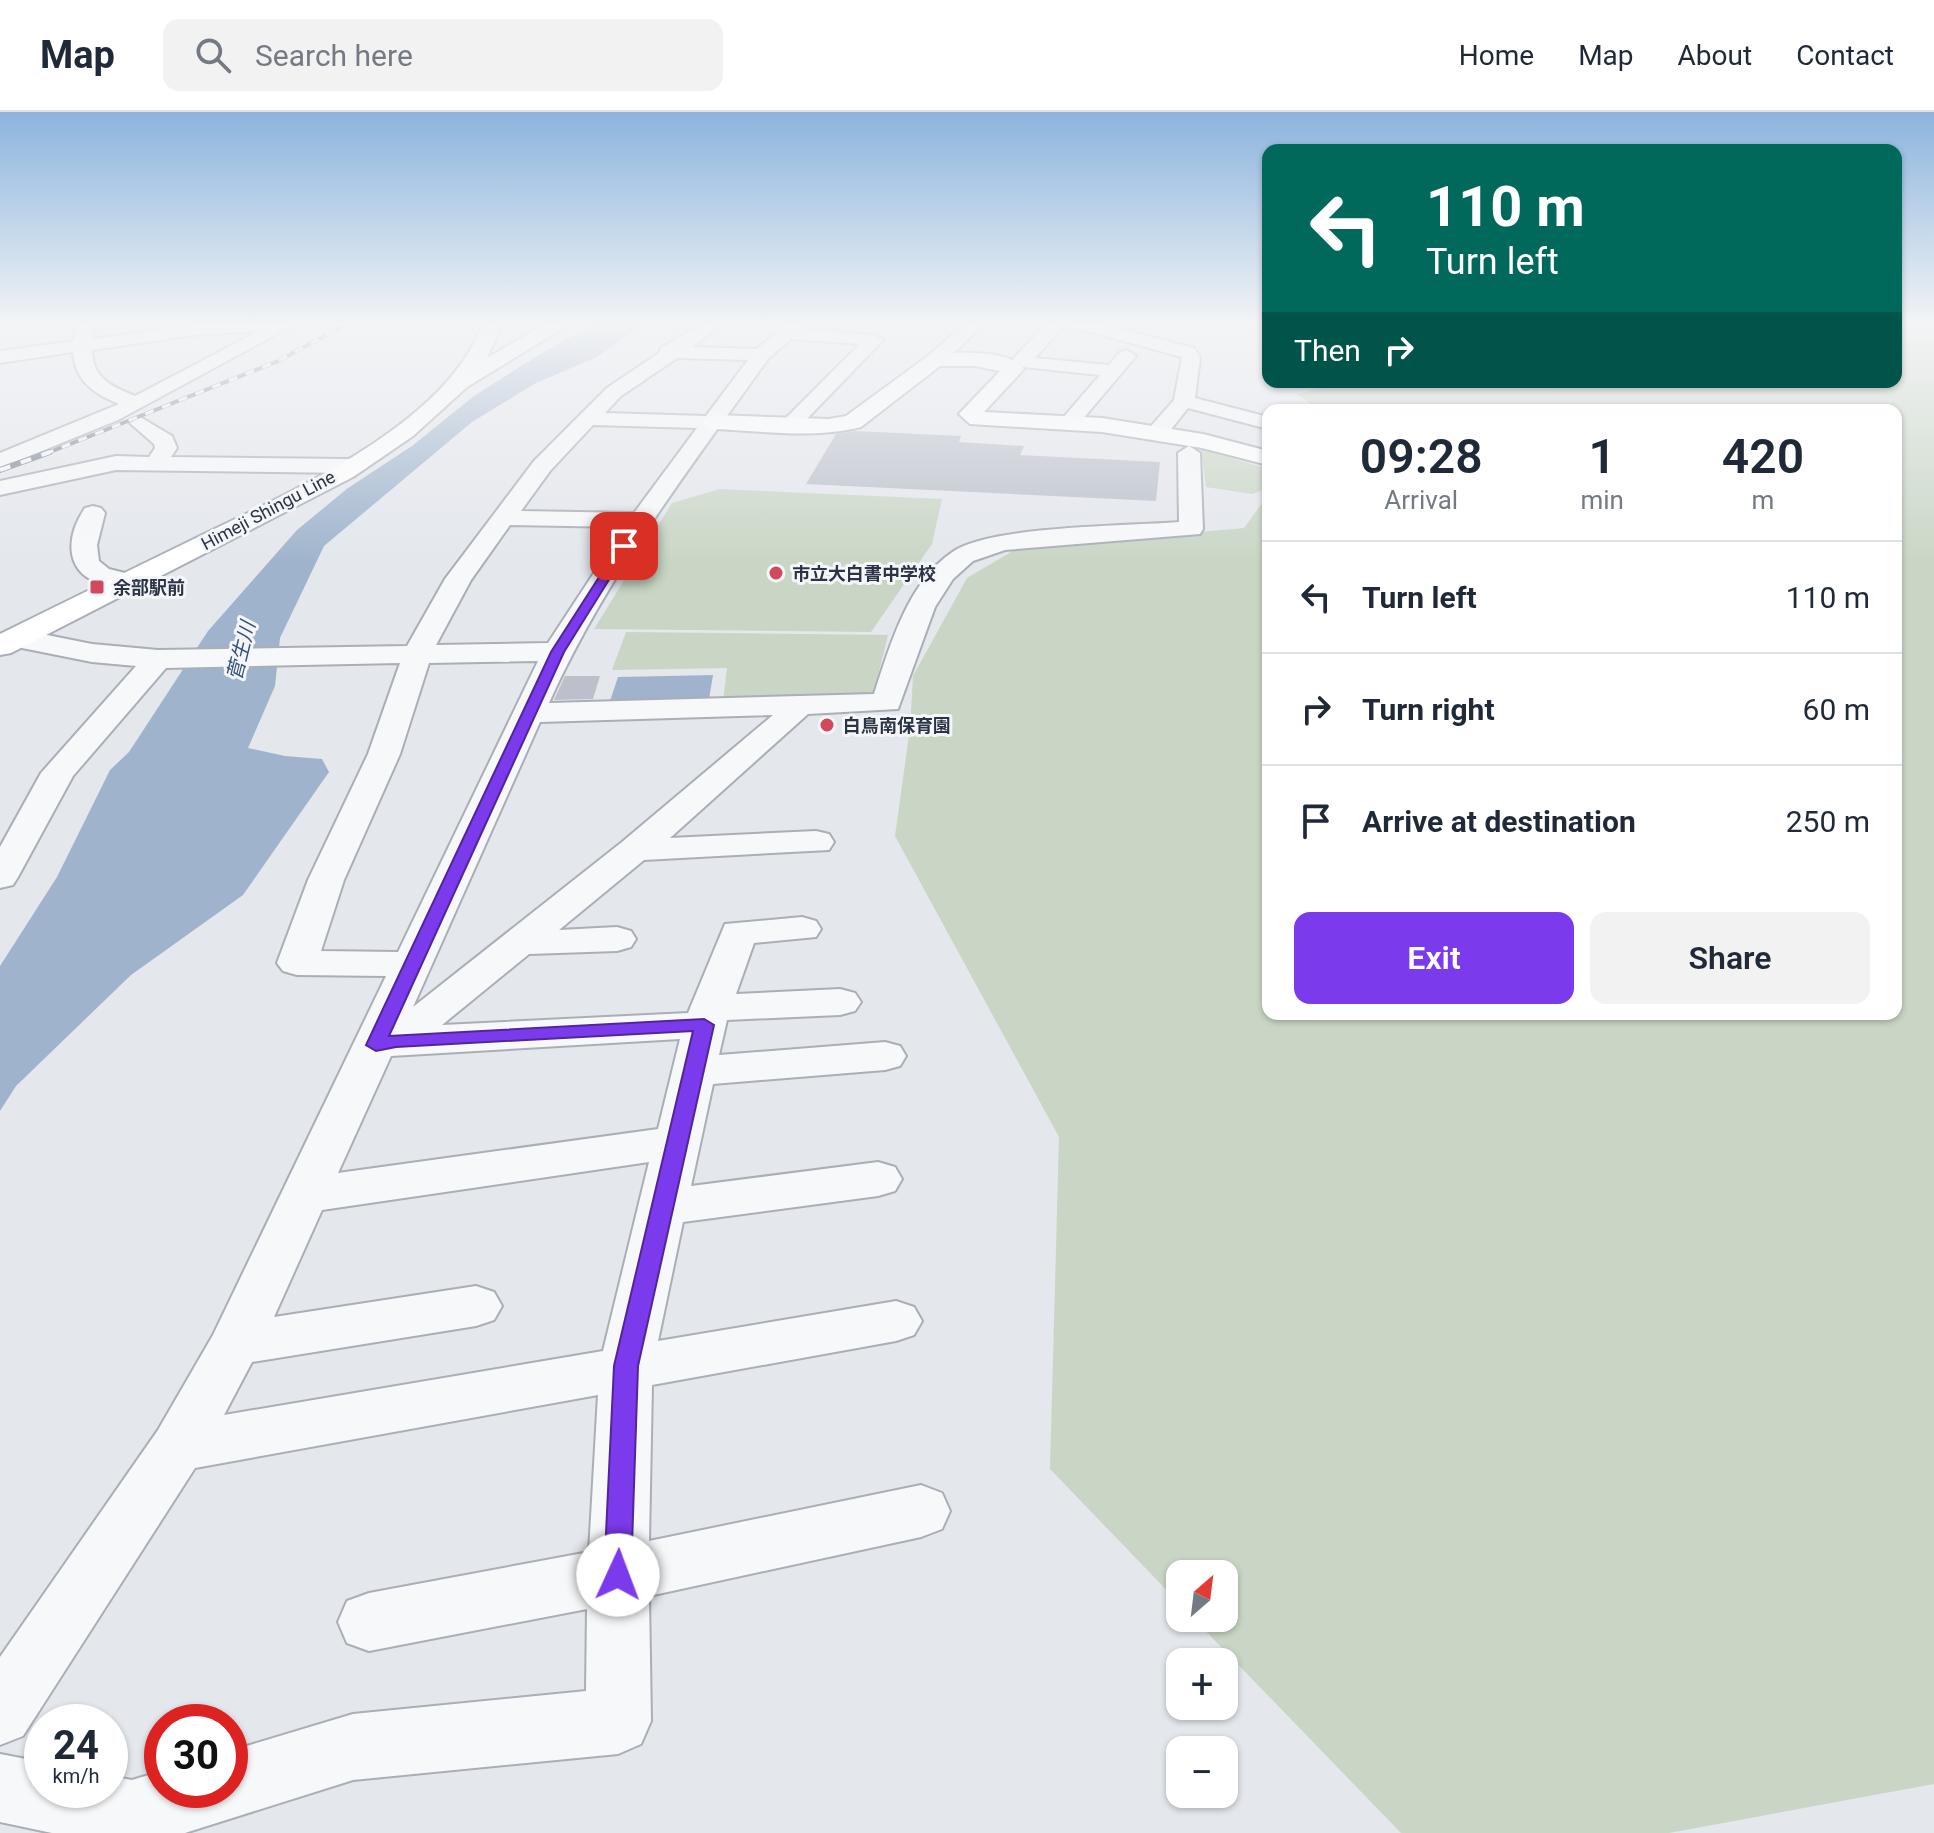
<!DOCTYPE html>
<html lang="en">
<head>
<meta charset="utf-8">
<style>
	body { margin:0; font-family:Roboto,"Noto Sans JP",sans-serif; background:#f2f2f3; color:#1f2937; height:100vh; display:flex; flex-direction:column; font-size:30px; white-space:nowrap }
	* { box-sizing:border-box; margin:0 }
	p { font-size:26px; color:#747a83 }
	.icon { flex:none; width:44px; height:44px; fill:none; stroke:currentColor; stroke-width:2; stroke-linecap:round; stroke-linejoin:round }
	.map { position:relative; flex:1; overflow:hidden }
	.panel { position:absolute; left:1262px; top:292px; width:640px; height:616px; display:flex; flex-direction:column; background:#fff; border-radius:16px; box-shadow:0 2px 6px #0004 }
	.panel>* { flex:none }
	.hud { position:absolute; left:1262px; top:32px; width:640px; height:244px; border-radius:16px; box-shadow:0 2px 6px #0004; background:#00695c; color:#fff; overflow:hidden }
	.needle { width:52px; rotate:28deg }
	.buttons { position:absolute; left:1166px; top:1448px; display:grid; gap:16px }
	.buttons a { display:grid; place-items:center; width:72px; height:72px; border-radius:16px; background:#fff; box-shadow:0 2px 6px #0004; font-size:40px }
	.speed { position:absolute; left:24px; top:1592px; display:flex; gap:16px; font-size:40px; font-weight:700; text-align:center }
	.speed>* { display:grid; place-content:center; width:104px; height:104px; border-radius:50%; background:#fff; box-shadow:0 2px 6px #0004; line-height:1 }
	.speed small { font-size:20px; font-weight:400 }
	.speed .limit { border:12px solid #d22; background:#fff; color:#111 }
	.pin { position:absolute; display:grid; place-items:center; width:68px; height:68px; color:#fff; margin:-34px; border-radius:16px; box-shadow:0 4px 12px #0006 }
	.me { position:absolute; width:88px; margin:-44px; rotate:2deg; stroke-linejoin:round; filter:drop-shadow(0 0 6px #0008) }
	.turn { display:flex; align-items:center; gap:28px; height:168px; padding:0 32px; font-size:36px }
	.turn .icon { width:104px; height:104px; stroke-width:2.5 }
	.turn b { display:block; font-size:56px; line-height:68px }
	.then { display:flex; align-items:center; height:76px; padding:0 32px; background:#0003; gap:16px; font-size:30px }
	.eta { display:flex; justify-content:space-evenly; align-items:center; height:136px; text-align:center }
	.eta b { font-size:48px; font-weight:600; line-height:56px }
	.primary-button { display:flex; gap:16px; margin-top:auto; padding:16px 32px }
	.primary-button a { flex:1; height:92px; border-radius:16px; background:#7c3aed; color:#fff; font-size:32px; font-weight:600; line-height:92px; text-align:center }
	.primary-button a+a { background:#f2f2f3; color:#1f2937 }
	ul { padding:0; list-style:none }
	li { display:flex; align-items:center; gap:24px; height:112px; padding:0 32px; border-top:2px solid #e0e1e3 }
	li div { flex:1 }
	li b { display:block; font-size:30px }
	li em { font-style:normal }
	header { display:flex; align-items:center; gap:48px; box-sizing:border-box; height:112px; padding:0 40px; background:#fff; border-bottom:2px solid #e0e1e3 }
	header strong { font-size:38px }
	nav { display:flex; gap:44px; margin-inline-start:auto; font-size:28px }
	.search { width:560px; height:72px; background:#f2f2f3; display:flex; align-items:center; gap:20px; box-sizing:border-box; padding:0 28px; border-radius:16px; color:#747a83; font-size:30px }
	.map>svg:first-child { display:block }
	.green { fill:#c9d6c5 }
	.water { fill:#9fb4cc }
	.building { fill:#bbc0ca }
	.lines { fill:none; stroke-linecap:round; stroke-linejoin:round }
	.street-casing { stroke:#a9aeb7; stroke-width:4 }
	.secondary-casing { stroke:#a9aeb7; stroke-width:4 }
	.street { fill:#f7f8fa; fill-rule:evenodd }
	.secondary { fill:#fff; fill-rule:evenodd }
	.rail-far1-casing { stroke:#7d8696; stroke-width:4 }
	.rail-casing { stroke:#7d8696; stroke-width:6 }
	.rail-far1 { stroke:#f4f6f9; stroke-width:3; stroke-dasharray:9; stroke-linecap:butt }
	.rail { stroke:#f4f6f9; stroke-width:4; stroke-dasharray:11; stroke-linecap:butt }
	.route { fill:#7c3aed; stroke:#51269a; stroke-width:2 }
	.poi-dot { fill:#d1495b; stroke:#f4f6f9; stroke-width:3 }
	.labels { text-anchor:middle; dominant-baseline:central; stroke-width:6; stroke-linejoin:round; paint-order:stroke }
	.far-street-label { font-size:18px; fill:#2b3445; stroke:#f4f6f9 }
	.far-poi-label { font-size:18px; font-weight:bold; fill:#2b3445; stroke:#f4f6f9; text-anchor:start }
	.far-water-label { font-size:20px; font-style:italic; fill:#34527a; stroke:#f4f6f9 }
</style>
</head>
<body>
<header>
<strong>Map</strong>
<div class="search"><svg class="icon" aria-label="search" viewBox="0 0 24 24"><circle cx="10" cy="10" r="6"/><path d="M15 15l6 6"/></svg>Search here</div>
<nav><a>Home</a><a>Map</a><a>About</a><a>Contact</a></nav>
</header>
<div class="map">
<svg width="1934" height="1721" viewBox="0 0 1934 1721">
	<rect width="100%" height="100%" fill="#e4e7ec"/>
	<!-- green -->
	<g class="green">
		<path d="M 1896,210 L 1934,210 L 1934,1672 L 1669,1721 L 1401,1721 L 1193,1506 L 1224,1506 L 1224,1462 L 1180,1462 L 1180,1492 L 1050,1357 L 1059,1025 L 895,724 L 910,616 L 913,564 L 967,466 L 1016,437 L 1244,416 L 1268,383 L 1268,902 L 1896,902 L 1896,298 L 1319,298 L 1297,282 L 1348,270 L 1896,270 Z"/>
		<path d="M 1201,337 L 1268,357 L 1268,376 L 1252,382 L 1206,375 Z"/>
		<path d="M 720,377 L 942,387 L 932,432 L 871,520 L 594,517 L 672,391 Z"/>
		<path d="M 626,520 L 888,523 L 874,580 L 865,584 L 723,589 L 727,556 L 612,558 Z"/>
	</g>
	<!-- water -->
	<g class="water">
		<path d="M 601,210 L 646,210 L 597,245 L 536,271 L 472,310 L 324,434 L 280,526 L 275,574 L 248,636 L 285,644 L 322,647 L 329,660 L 243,783 L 131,863 L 16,974 L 0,999 L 0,854 L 57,765 L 110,658 L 129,640 L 208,519 L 297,418 L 348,376 L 412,334 L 474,284 L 548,237 Z"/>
		<path d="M 713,563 L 709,587 L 610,589 L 618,565 Z"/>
	</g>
	<!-- building -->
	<g class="building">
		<path d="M 855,319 L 961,324 L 959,330 L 1024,334 L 1020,343 L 1160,350 L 1156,389 L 806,372 L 836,322 Z"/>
		<path d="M 565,564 L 600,564 L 593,587 L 554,588 Z"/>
	</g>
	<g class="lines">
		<!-- street casing -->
		<g class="street-casing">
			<g id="street">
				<path d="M 78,210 L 96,210 L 92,227 L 194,213 L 299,210 L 118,308 L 0,356 L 0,341 L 119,292 C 94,282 75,269 73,240 L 0,251 L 0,239 L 74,229 ZM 259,219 L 135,284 C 111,274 92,266 92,238 L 194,223 Z"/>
				<path d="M 705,210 L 726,210 L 692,235 L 757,237 L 789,210 L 808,210 L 802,217 L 874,223 L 883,228 L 797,317 L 783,317 L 780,313 L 783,309 L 860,232 L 791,227 L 768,247 C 690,356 604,467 549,591 L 874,582 C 890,533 908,469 954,439 C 992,414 1128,414 1179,410 L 1178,341 L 1189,334 L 1200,341 L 1203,417 L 1200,422 L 1005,438 L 973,449 L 953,467 L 935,495 L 898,597 L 808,602 L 670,726 L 816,719 L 829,722 L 834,730 L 829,738 L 644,748 L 559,818 L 617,815 L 631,819 L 636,827 L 631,835 L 617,839 L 529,842 L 442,913 L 688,901 L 725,812 L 802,805 L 816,809 L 821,817 L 816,825 L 754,831 L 736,882 L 840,877 L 855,881 L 861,890 L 855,899 L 840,903 L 727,908 L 719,943 L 885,930 L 900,934 L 906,944 L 900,954 L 885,958 L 713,972 L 691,1074 L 878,1050 L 895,1055 L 902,1067 L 895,1079 L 878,1084 L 683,1110 L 658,1229 L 896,1189 L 914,1195 L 922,1209 L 914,1223 L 896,1229 L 652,1273 L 649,1429 L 921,1373 L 942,1381 L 950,1399 L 942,1417 L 921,1425 L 649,1484 L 651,1609 L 641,1632 L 618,1642 L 353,1668 L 185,1721 L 52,1721 L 0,1710 L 0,1642 L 42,1650 L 42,1678 L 110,1678 L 110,1664 L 132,1668 L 162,1659 L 162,1678 L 230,1678 L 230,1639 L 353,1602 L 586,1579 L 587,1497 L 369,1539 L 347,1531 L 338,1510 L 347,1489 L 369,1481 L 589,1440 L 598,1283 L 195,1356 L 23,1624 L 0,1633 L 0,1545 L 158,1318 L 213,1223 L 386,864 L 297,863 L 283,859 L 277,851 L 308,768 L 368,642 L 400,551 L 166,556 L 73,664 L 18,765 L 13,773 L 0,776 L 0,735 L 41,661 L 136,554 L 92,550 L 17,535 L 7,532 L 3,526 L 7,520 L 17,517 L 92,532 L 158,538 L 407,534 L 445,467 L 534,349 L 607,276 L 659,241 L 661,236 ZM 677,246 L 748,248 L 706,304 L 605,301 L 621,284 ZM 593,313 L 697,316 L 634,401 L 521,399 L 550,359 ZM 510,413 L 624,415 L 548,531 L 436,533 L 471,468 ZM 538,549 L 398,840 L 321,839 L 344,768 L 400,642 L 429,551 ZM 773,603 L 622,730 L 413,895 L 540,610 ZM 680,927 L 658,1017 L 338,1061 L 391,944 ZM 649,1050 L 603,1239 L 224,1303 L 252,1250 L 476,1214 L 494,1208 L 502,1194 L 494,1180 L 476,1174 L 274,1205 L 322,1098 Z"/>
				<path d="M 967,210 L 986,210 L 942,252 L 928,252 L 926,248 L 928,244 Z"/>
				<path d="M 1048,210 L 1092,210 L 1194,236 L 1200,245 L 1195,286 L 1268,305 L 1268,317 L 1188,296 L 1164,326 L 1148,326 L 1145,321 L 1174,288 L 1182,245 L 1076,216 L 1063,215 L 1035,246 L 1109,253 L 1120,240 L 1127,238 L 1136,244 L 1076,315 L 1062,315 L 1059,311 L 1062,307 L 1100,263 L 1014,254 L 1012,250 L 1014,246 Z"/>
				<path d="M 140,305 L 172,324 L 177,336 L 171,345 L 349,347 L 360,354 L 349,361 L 116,358 L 0,383 L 0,369 L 116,344 L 149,345 L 155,336 L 154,332 L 130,311 Z"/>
				<path d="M 93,394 L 101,396 L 105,401 L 97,433 L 99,449 L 109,457 L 137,464 L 141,470 L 137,476 C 126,478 117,476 105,473 C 65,463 64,427 85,396 Z"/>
			</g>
		</g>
		<!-- secondary casing -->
		<g class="secondary-casing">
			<g id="secondary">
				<path d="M 483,210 L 503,210 L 487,246 L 549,210 L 573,210 L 467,275 L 413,324 L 353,365 L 11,541 L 0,543 L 0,522 C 64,490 128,459 192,428 C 284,383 449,313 483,210 Z"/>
				<path d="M 944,241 C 966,241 1009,238 1024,257 L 984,300 L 1102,306 L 1203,322 L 1268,339 L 1268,353 L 1202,336 L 1102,320 L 970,312 L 959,302 L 1000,259 L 975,254 L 940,254 L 861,315 C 814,327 762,319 714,317 L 706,315 L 703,310 L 706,305 L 714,303 L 829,307 L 846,304 L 928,244 Z"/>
			</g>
		</g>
		<!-- street -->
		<use href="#street" class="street"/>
		<!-- secondary -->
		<use href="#secondary" class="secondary"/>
		<!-- rail-far1 casing -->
		<g class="rail-far1-casing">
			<path id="rail-far1" d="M 45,342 L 276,250 L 351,210"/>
		</g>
		<!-- rail casing -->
		<g class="rail-casing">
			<path id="rail" d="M 0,358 L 50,340"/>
		</g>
		<!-- rail-far1 -->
		<use href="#rail-far1" class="rail-far1"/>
		<!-- rail -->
		<use href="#rail" class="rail"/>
	</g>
	<!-- sky -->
	<linearGradient id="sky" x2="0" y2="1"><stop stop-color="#8bb4dd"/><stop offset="0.47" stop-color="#f3f4f6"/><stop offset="1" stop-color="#f3f4f6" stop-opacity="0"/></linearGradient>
	<rect width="1934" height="451" fill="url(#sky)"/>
	<!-- route -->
	<path class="route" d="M 624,431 L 630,434 L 564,540 L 389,924 L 704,907 L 714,913 L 638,1254 L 631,1463 L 627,1472 L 618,1476 L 608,1472 L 604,1463 L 614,1254 L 693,919 L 396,935 L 376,939 L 366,933 L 551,540 L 619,434 Z"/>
	<!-- markers -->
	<g class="poi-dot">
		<circle cx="776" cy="461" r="8"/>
		<rect x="89" y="467" width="16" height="16" rx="4"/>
		<circle cx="827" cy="613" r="8"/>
	</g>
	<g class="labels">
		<!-- far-street labels -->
		<g class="far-street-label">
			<text transform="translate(268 398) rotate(-28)">Himeji Shingu Line</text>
		</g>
		<!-- far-poi labels -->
		<g class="far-poi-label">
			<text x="792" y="461">市立大白書中学校</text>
			<text x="113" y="475">余部駅前</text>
			<text x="843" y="613">白鳥南保育園</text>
		</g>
		<!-- far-water labels -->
		<g class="far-water-label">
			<text transform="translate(241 539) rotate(-76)">菅生川</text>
		</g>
	</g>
</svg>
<div class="buttons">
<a><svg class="needle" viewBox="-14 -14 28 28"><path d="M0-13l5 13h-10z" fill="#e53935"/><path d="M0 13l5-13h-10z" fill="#747a83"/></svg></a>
<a>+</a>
<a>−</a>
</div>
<div class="speed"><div>24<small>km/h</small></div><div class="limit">30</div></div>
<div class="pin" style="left:624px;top:434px;background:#d93025"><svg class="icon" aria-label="arrive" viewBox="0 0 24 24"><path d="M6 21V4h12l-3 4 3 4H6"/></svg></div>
<svg class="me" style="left:618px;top:1463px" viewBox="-20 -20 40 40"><circle r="19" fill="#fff"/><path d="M0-13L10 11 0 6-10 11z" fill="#7c3aed"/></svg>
<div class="hud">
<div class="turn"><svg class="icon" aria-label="left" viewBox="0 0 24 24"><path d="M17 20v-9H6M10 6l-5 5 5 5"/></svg><div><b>110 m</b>Turn left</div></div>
<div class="then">Then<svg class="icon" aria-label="right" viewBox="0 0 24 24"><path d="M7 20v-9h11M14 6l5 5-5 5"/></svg></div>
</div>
<section class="panel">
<div class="eta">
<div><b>09:28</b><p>Arrival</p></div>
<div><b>1</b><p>min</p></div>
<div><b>420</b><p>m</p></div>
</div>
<ul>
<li><svg class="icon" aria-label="left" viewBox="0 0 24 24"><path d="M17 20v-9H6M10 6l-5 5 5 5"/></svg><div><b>Turn left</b></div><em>110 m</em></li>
<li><svg class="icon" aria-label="right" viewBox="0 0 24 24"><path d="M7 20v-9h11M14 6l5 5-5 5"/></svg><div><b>Turn right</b></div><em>60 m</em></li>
<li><svg class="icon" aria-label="arrive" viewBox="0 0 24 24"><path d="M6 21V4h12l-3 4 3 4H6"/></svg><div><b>Arrive at destination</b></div><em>250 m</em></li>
</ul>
<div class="primary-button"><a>Exit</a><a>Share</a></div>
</section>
</div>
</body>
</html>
